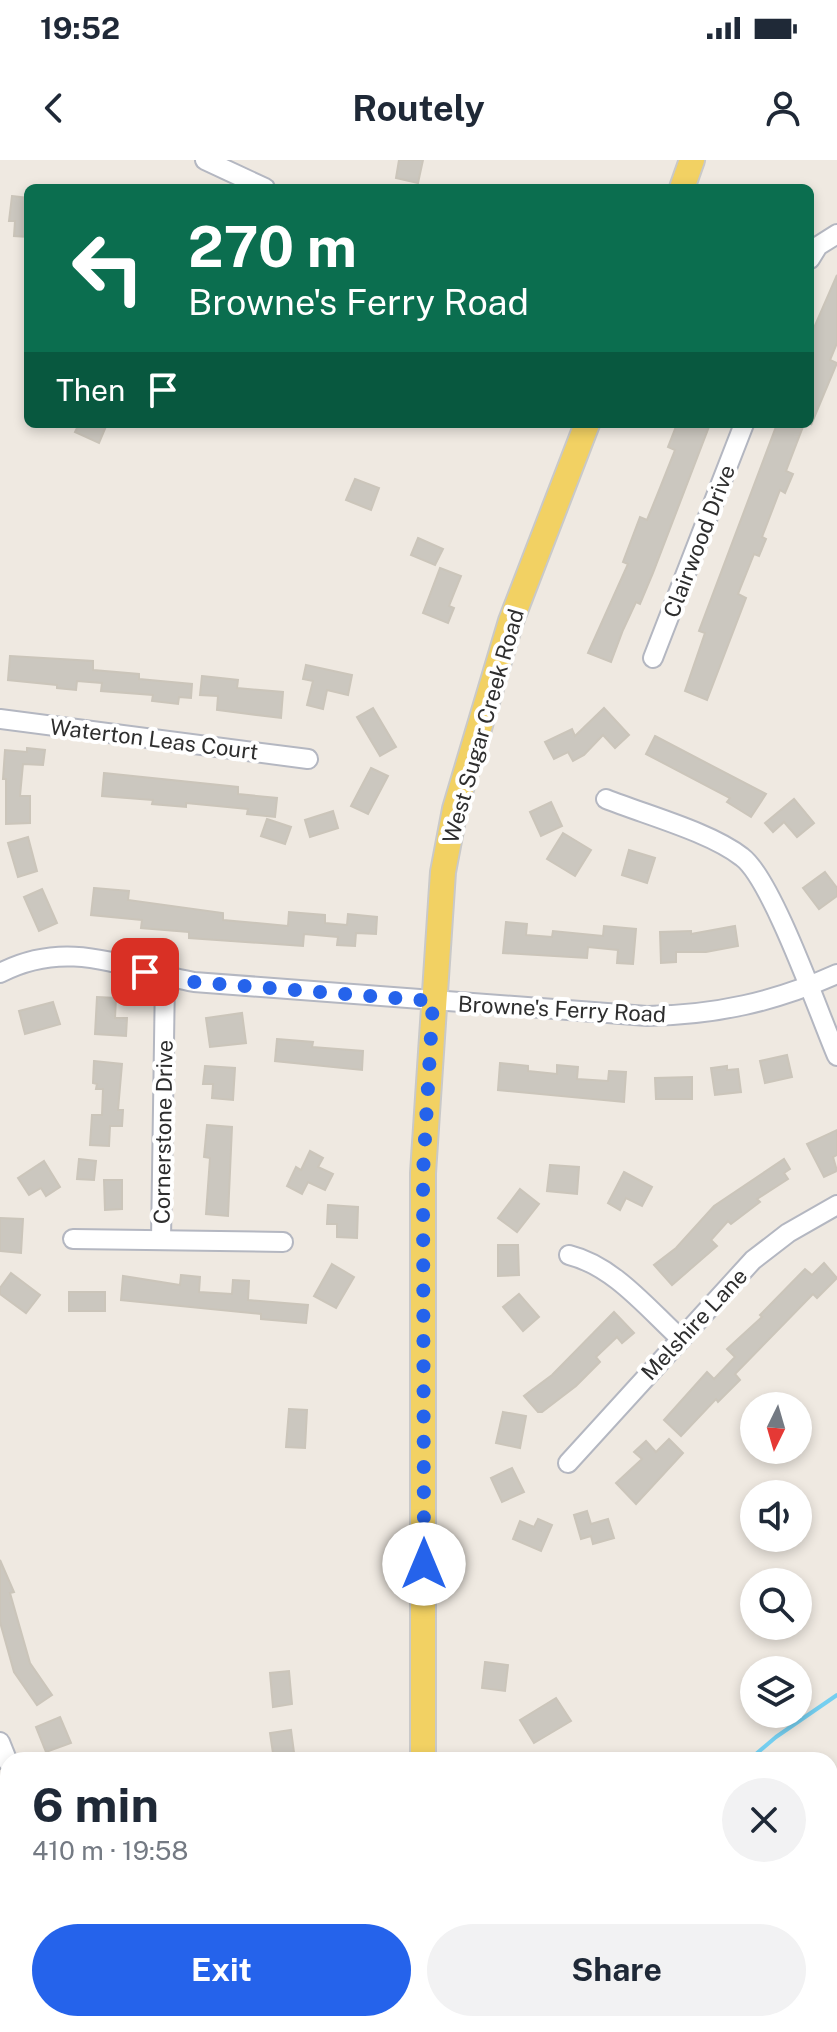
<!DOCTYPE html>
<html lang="en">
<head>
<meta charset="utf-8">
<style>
	body { margin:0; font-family:"Public Sans",sans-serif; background:#f2f2f3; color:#1f2937; height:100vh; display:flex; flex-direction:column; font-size:30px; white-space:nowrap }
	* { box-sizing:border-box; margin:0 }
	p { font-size:26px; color:#747a83 }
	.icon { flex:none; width:44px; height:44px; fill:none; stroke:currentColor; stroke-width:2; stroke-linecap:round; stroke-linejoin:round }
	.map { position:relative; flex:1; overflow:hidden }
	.side { position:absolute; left:0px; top:1592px; width:838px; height:280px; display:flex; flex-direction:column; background:#fff; border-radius:24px 24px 0 0; box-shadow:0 4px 12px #0003 }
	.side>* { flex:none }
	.banner { position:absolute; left:24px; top:24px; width:790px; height:244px; border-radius:12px; box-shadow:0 4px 12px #0003; background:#0b6e4f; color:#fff; overflow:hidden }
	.needle { width:52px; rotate:185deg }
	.controls { position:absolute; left:740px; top:1232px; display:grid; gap:16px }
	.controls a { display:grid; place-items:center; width:72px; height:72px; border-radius:50%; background:#fff; box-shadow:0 4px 12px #0003; font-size:40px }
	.pin { position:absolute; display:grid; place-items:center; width:68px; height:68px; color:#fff; margin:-34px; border-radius:16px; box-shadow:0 4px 12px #0006 }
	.me { position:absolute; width:88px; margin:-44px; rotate:0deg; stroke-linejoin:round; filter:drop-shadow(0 0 6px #0008) }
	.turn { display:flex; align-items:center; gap:28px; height:168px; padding:0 32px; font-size:36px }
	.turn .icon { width:104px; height:104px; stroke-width:2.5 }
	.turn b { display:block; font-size:56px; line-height:68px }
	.then { display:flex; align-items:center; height:76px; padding:0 32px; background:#0003; gap:16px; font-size:30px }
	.round { display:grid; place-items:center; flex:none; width:84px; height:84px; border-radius:42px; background:#f2f2f3 }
	.headline { display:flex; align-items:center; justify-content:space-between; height:136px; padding:0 32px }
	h1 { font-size:48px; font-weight:700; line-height:60px }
	.action { display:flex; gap:16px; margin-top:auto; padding:16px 32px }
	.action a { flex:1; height:92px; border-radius:48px; background:#2563eb; color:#fff; font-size:32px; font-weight:700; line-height:92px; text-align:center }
	.action a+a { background:#f2f2f3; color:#1f2937 }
	.status { display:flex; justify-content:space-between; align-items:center; height:56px; padding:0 40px; background:#fff; direction:ltr }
	.status svg { height:22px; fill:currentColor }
	header { display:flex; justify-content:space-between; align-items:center; height:104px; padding:0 32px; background:#fff; font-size:36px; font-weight:700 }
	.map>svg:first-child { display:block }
	.green { fill:#b6e59e }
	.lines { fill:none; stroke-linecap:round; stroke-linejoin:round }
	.stream { stroke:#75cff0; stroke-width:4 }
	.building { fill:#cbc7bf; stroke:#cbc5ba; stroke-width:2 }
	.minor-casing { stroke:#b4b7c1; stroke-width:22 }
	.major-casing { stroke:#c9c9c9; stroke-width:28 }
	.minor { stroke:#fff; stroke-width:18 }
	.major { stroke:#f2d163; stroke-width:24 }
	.route { stroke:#2563eb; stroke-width:14; stroke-dasharray:0 25.2 }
	.labels { text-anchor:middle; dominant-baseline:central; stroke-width:8; stroke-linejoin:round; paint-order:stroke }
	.street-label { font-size:22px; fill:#2e2e2e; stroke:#fff }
</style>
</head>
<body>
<div class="status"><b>19:52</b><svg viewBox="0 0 49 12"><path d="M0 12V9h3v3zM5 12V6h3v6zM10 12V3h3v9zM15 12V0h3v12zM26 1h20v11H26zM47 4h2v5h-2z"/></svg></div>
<header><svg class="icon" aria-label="back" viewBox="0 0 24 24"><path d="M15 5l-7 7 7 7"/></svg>Routely<svg class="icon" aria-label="person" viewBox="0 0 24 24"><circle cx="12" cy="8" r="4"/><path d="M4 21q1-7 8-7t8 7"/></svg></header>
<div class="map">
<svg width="837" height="1872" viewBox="0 0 837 1872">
	<rect width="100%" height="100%" fill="#efe9e1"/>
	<!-- green -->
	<path class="green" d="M 0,1691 L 8,1695 L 8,1864 L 389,1864 L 389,1872 L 230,1869 L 221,1872 L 0,1872 Z"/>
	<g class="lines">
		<!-- stream -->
		<g class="stream">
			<path d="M 749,1600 L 776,1577 L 837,1535"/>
			<path d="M 0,1842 L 8,1839"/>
			<path d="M 561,1864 L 575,1872"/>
		</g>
	</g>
	<!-- building -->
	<g class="building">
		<path d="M 399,0 L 423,0 L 418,23 L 396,18 Z"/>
		<path d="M 12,36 L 28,38 L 28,77 L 14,76 L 15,61 L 9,61 Z"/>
		<path d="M 837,115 L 837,183 L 830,200 L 837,203 L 811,265 L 810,177 Z"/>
		<path d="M 79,264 L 107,264 L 99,283 L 75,272 Z"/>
		<path d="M 677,264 L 710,264 L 653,413 L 640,444 L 636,442 L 623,470 L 611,502 L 588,493 L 628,404 L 623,402 L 640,357 L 647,360 L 660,328 L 675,290 L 668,287 Z"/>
		<path d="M 777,264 L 804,264 L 786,311 L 793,314 L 785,333 L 780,330 L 762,377 L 766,379 L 759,396 L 754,394 L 738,434 L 746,438 L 707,540 L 685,531 L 705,473 L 699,471 Z"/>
		<path d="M 355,319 L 379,328 L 371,350 L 346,340 Z"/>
		<path d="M 418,378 L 443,389 L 435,405 L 411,395 Z"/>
		<path d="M 440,408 L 461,416 L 449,446 L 454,448 L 448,463 L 423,453 Z"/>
		<path d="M 10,496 L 93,501 L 93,510 L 139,514 L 139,519 L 192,524 L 191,538 L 179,537 L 178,544 L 152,541 L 153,535 L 101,531 L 102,523 L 77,521 L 76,530 L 57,528 L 57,525 L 8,520 Z"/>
		<path d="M 306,505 L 352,515 L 348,535 L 327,530 L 323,549 L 307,545 L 313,521 L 303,519 Z"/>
		<path d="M 202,516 L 238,520 L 237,528 L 283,532 L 281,558 L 217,550 L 218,536 L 200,535 Z"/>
		<path d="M 373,548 L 396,587 L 380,596 L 357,557 Z"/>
		<path d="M 604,548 L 629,575 L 615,588 L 603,575 L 584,595 L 573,601 L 568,592 L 554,599 L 545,582 L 572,569 L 575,576 Z"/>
		<path d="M 655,576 L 766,634 L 751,657 L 727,642 L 730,638 L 646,594 Z"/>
		<path d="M 27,588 L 45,590 L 43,605 L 23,604 L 20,636 L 30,636 L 30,663 L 6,664 L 6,619 L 3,619 L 5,590 L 27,592 Z"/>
		<path d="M 371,608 L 388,616 L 368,654 L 351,646 Z"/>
		<path d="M 104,613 L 238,627 L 238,634 L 277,638 L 275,657 L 247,654 L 248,649 L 186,643 L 186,647 L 152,644 L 153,640 L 102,636 Z"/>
		<path d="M 794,639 L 814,663 L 797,677 L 784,662 L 773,672 L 765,663 Z"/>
		<path d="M 551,642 L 562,666 L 541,676 L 530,652 Z"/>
		<path d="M 333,651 L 338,668 L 310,677 L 305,660 Z"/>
		<path d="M 267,659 L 291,667 L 285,684 L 261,676 Z"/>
		<path d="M 563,673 L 591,690 L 575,716 L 547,699 Z"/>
		<path d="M 28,677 L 37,711 L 18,717 L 8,683 Z"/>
		<path d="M 629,690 L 655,698 L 647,723 L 622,715 Z"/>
		<path d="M 825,712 L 837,728 L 837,736 L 819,749 L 803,728 Z"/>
		<path d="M 94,728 L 129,731 L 128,740 L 223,753 L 223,760 L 288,766 L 289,752 L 325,755 L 325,763 L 347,765 L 348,754 L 377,757 L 376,774 L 356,773 L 355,786 L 337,785 L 338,777 L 304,774 L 303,786 L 189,778 L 189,772 L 141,768 L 142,760 L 91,755 Z"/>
		<path d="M 42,729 L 57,763 L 39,771 L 24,737 Z"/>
		<path d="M 506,762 L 527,764 L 526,775 L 552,777 L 553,771 L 603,776 L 604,766 L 636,769 L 633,804 L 617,803 L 618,790 L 588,787 L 587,798 L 503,793 Z"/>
		<path d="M 735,766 L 738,786 L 706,792 L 676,792 L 676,802 L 661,803 L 660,772 L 691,771 L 691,774 Z"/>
		<path d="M 97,837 L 116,838 L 115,858 L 127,858 L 126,876 L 95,874 Z"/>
		<path d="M 53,842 L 60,864 L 25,874 L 19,851 Z"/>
		<path d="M 242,853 L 246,883 L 210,887 L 206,858 Z"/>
		<path d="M 277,879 L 313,882 L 312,887 L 363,891 L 362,910 L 275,901 Z"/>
		<path d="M 787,895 L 792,917 L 765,923 L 760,901 Z"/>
		<path d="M 94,901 L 122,904 L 118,950 L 123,950 L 122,966 L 110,966 L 109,986 L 90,985 L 92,955 L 102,955 L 103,929 L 96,929 L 97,924 L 93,923 Z"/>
		<path d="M 500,903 L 528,906 L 528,911 L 557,914 L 557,905 L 578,907 L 577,919 L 608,921 L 609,911 L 626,912 L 624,942 L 498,930 Z"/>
		<path d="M 205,906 L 235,908 L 233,940 L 212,938 L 213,924 L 203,924 Z"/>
		<path d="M 727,906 L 727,910 L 738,909 L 741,932 L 715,935 L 711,908 Z"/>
		<path d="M 692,917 L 692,939 L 656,939 L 655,918 Z"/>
		<path d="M 207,965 L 232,967 L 228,1056 L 206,1054 L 210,998 L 204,997 Z"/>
		<path d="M 837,970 L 837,995 L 833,997 L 837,1011 L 824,1017 L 807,984 Z"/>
		<path d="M 310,991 L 323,998 L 318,1007 L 333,1014 L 325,1030 L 308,1022 L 302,1034 L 287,1026 L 296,1007 L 301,1010 Z"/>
		<path d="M 79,999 L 96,1001 L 94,1020 L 77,1019 Z"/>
		<path d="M 784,999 L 790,1009 L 784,1013 L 788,1019 L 757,1039 L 760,1042 L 731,1064 L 728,1061 L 711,1080 L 717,1086 L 672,1125 L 654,1105 L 676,1088 L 714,1046 Z"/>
		<path d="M 44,1001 L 60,1027 L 46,1036 L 41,1028 L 29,1035 L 18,1018 Z"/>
		<path d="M 550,1005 L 579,1007 L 577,1034 L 547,1031 Z"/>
		<path d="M 624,1012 L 652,1027 L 642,1046 L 626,1038 L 620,1050 L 608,1043 Z"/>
		<path d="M 104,1020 L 122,1020 L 122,1049 L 105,1050 Z"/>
		<path d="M 520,1029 L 539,1044 L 517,1072 L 498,1058 Z"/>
		<path d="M 328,1045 L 358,1047 L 357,1078 L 337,1077 L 337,1064 L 327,1064 Z"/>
		<path d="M 0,1058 L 23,1059 L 21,1093 L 0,1091 Z"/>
		<path d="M 498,1085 L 518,1085 L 519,1115 L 498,1116 Z"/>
		<path d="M 824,1103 L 837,1118 L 817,1138 L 813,1134 L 735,1214 L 740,1220 L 718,1242 L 716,1239 L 681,1276 L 664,1260 L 707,1212 L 714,1219 L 735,1197 L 727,1189 L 762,1157 L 760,1155 L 805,1109 L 812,1115 Z"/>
		<path d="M 332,1104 L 354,1117 L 336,1148 L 314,1136 Z"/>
		<path d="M 11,1113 L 40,1135 L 26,1153 L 0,1134 L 0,1128 Z"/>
		<path d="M 181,1115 L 200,1117 L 199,1132 L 232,1134 L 233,1120 L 249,1121 L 248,1140 L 308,1145 L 306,1163 L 261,1159 L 261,1154 L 121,1140 L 123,1116 L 180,1125 Z"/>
		<rect x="69" y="1132" width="36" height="19"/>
		<path d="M 519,1134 L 539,1157 L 523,1171 L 503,1147 Z"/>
		<path d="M 614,1152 L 634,1173 L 622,1183 L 617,1177 L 596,1197 L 600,1202 L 576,1226 L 542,1252 L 538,1252 L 524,1236 L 552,1215 Z"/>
		<path d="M 289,1249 L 307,1250 L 305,1288 L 286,1287 Z"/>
		<path d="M 503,1252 L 526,1256 L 520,1288 L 496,1283 Z"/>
		<path d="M 669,1279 L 683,1293 L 636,1344 L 616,1323 L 642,1299 L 634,1292 L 646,1281 L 656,1292 Z"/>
		<path d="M 512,1308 L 524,1332 L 502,1342 L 491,1318 Z"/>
		<path d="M 587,1351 L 591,1364 L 608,1359 L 614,1378 L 593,1384 L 591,1376 L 581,1379 L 574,1355 Z"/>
		<path d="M 538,1359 L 552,1365 L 541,1391 L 513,1379 L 520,1361 L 534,1367 Z"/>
		<path d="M 0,1400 L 14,1432 L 10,1433 L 30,1503 L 52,1535 L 37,1545 L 14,1512 L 0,1462 Z"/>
		<path d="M 485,1502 L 508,1505 L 505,1531 L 482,1528 Z"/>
		<path d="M 289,1511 L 292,1544 L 273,1547 L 270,1513 Z"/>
		<path d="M 556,1538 L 571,1561 L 534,1583 L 520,1560 Z"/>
		<path d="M 60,1557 L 71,1583 L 46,1592 L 36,1567 Z"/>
		<path d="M 291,1570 L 295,1600 L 274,1600 L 270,1573 Z"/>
	</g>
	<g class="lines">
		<!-- minor casing -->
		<g class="minor-casing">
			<g id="minor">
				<path d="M 205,0 L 265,28"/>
				<path d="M 810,99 L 818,86 L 837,74"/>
				<path d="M 653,498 L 744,264"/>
				<path d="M 0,559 L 308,599"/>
				<path d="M 606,639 C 646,655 710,672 742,697 C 772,719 819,854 837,896"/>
				<path d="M 0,813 C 70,777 124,809 194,822 L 647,856 C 715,855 775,842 837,814"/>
				<path d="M 73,1079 L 283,1082"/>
				<path d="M 161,1080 L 165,817"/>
				<path d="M 569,1095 C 614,1106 648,1149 681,1179"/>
				<path d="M 568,1303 L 753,1100 L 788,1073 L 837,1045"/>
				<path d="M 0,1582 L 8,1602"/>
			</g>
		</g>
		<!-- major casing -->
		<g class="major-casing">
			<g id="major">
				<path d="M 682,28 L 692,0"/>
				<path d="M 423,1600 L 423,1013 L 443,712 L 455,649 L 511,461 L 587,264"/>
				<path d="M 422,1872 L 422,1864"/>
			</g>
		</g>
		<!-- minor -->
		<use href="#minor" class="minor"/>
		<!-- major -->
		<use href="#major" class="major"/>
	</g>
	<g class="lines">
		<!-- route -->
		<path class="route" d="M 145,812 L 194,822 L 433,841 L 423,1013 L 424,1404"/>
	</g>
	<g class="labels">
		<!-- street labels -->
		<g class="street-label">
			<text transform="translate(699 381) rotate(-69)">Clairwood Drive</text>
			<text transform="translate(483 566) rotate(-74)">West Sugar Creek Road</text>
			<text transform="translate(154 579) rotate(7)">Waterton Leas Court</text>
			<text transform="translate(562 849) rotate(3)">Browne's Ferry Road</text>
			<text transform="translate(163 972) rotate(-89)">Cornerstone Drive</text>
			<text transform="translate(694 1164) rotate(-47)">Melshire Lane</text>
		</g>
	</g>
</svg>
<div class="controls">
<a><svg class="needle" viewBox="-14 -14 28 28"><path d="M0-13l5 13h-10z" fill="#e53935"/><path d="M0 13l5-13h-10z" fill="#747a83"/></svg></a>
<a><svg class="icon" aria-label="sound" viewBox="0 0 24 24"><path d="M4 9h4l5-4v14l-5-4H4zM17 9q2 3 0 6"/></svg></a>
<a><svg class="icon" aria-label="search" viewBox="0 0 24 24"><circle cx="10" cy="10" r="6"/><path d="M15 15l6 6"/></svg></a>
<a><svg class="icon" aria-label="layers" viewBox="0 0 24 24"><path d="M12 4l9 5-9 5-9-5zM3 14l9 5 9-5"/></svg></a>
</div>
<div class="pin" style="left:145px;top:812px;background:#d93025"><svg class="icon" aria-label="arrive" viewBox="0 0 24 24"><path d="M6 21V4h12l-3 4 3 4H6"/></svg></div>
<svg class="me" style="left:424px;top:1404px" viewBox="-20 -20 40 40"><circle r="19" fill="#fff"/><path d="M0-13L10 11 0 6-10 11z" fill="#2563eb"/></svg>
<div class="banner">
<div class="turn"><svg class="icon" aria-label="left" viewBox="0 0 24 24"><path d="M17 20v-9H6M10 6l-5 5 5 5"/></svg><div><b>270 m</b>Browne's Ferry Road</div></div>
<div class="then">Then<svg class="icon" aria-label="arrive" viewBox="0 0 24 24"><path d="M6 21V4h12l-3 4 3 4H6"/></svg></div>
</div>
<section class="side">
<div class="headline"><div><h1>6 min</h1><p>410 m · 19:58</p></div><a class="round"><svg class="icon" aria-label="close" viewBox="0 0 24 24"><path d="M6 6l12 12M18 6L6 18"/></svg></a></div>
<div class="action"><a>Exit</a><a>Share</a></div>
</section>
</div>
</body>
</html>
